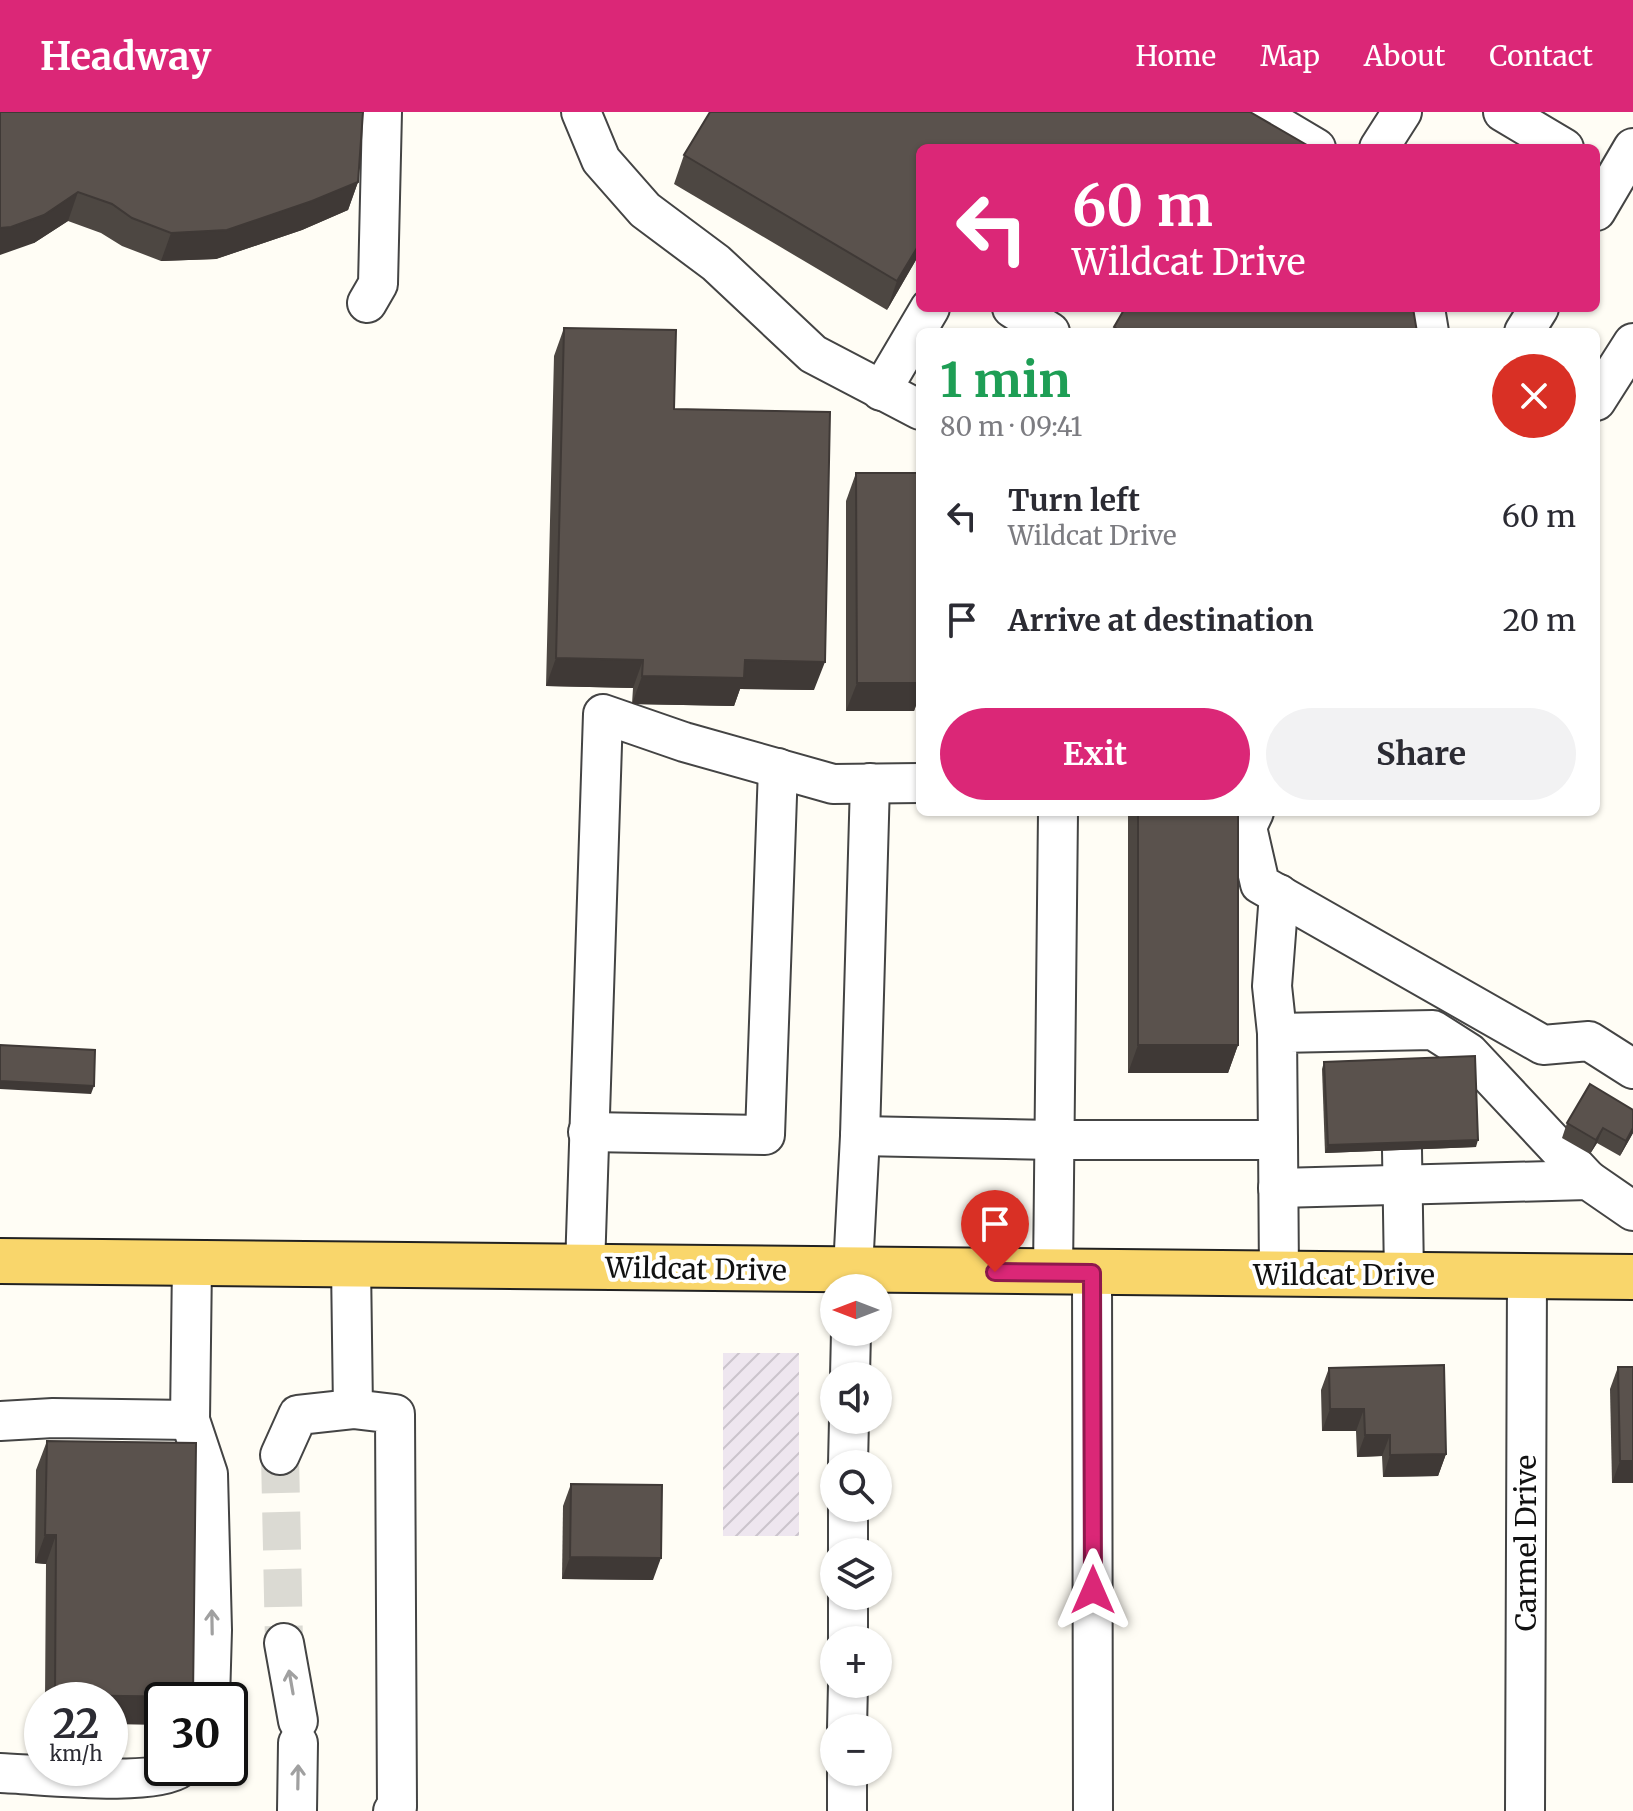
<!DOCTYPE html>
<html lang="en">
<head>
<meta charset="utf-8">
<style>
	body { margin:0; font-family:Merriweather,serif; background:#f2f2f3; color:#2b2b33; height:100vh; display:flex; flex-direction:column; font-size:30px; white-space:nowrap }
	* { box-sizing:border-box; margin:0 }
	p { font-size:26px; color:#7c7c81 }
	.icon { flex:none; width:44px; height:44px; fill:none; stroke:currentColor; stroke-width:2; stroke-linecap:round; stroke-linejoin:round }
	.map { position:relative; flex:1; overflow:hidden }
	.panel { position:absolute; left:916px; top:216px; width:684px; height:488px; display:flex; flex-direction:column; background:#fff; border-radius:12px; box-shadow:0 2px 6px #0004 }
	.panel>* { flex:none }
	.hud { position:absolute; left:916px; top:32px; width:684px; height:168px; border-radius:12px; box-shadow:0 2px 6px #0004; background:#db2777; color:#fff; overflow:hidden }
	.needle { width:52px; rotate:270deg }
	.fabs { position:absolute; left:820px; top:1162px; display:grid; gap:16px }
	.fabs a { display:grid; place-items:center; width:72px; height:72px; border-radius:50%; background:#fff; box-shadow:0 2px 6px #0004; font-size:40px }
	.speed { position:absolute; left:24px; top:1570px; display:flex; gap:16px; font-size:40px; font-weight:700; text-align:center }
	.speed>* { display:grid; place-content:center; width:104px; height:104px; border-radius:50%; background:#fff; box-shadow:0 2px 6px #0004; line-height:1 }
	.speed small { font-size:20px; font-weight:400 }
	.speed .limit { border:4px solid #111; border-radius:12px; background:#fff; color:#111 }
	.pin { position:absolute; display:grid; place-items:center; width:68px; height:68px; color:#fff; margin:-82px -34px; border-radius:50% 50% 50% 0; rotate:-45deg; box-shadow:0 0 8px #0007 }
	.pin .icon { rotate:45deg }
	.me { position:absolute; width:88px; margin:-44px; rotate:0deg; stroke-linejoin:round; filter:drop-shadow(0 0 6px #0008) }
	.turn { display:flex; align-items:center; gap:28px; height:168px; padding:0 24px; font-size:36px }
	.turn .icon { width:104px; height:104px; stroke-width:2.5 }
	.turn b { display:block; font-size:56px; line-height:68px }
	.round { display:grid; place-items:center; flex:none; width:84px; height:84px; border-radius:42px; background:#f2f2f3 }
	.summary { display:flex; align-items:center; justify-content:space-between; height:136px; padding:0 24px }
	h1 { font-size:48px; font-weight:700; line-height:60px; color:#1e9e55 }
	.button { display:flex; gap:16px; margin-top:auto; padding:16px 24px }
	.button a { flex:1; height:92px; border-radius:48px; background:#db2777; color:#fff; font-size:32px; font-weight:700; line-height:92px; text-align:center }
	.button a+a { background:#f2f2f3; color:#2b2b33 }
	ul { padding:0; list-style:none }
	li { display:flex; align-items:center; gap:24px; height:104px; padding:0 24px }
	li div { flex:1 }
	li b { display:block; font-size:30px }
	li em { font-style:normal }
	header { display:flex; align-items:center; gap:48px; box-sizing:border-box; height:112px; padding:0 40px; background:#db2777; color:#fff }
	header strong { font-size:38px }
	nav { display:flex; gap:44px; margin-inline-start:auto; font-size:28px }
	.map>svg:first-child { display:block }
	.industrial { fill:url(#industrial-furrows) }
	.lines { fill:none; stroke-linecap:round; stroke-linejoin:round }
	.minor-tunnel { stroke:#dbdad3; stroke-width:38; stroke-dasharray:38 19; stroke-linecap:butt }
	.minor-casing { stroke:#444; stroke-width:42 }
	.major-casing { stroke:#222; stroke-width:48 }
	.minor { stroke:#fff; stroke-width:38 }
	.major { stroke:#f9d66b; stroke-width:44 }
	.wall { fill:#4d4742 }
	.shaded-wall { fill:#3f3936 }
	.building { fill:#5a524d; stroke:#3f3936; stroke-width:2 }
	.oneway { stroke:#a0a0a0 }
	.route-casing { stroke:#8e194d; stroke-width:20 }
	.route { stroke:#db2777; stroke-width:14 }
	.labels { text-anchor:middle; dominant-baseline:central; stroke-width:8; stroke-linejoin:round; paint-order:stroke }
	.street-label { font-size:28px; fill:#111; stroke:#fff }
</style>
</head>
<body>
<header>
<strong>Headway</strong>
<nav><a>Home</a><a>Map</a><a>About</a><a>Contact</a></nav>
</header>
<div class="map">
<svg width="1633" height="1699" viewBox="0 0 1633 1699">
	<defs>
		<pattern id="industrial-furrows" width="10" height="10" patternUnits="userSpaceOnUse" patternTransform="scale(2)"><rect width="10" height="10" fill="#eee6ef"/><path d="M-1 1l2-2M0 10L10 0M9 11l2-2" fill="none" stroke="#cbc4cc"/></pattern>
	</defs>
	<rect width="100%" height="100%" fill="#fffdf5"/>
	<!-- industrial -->
	<rect class="industrial" x="723" y="1241" width="76" height="183"/>
	<g class="lines">
		<!-- minor-tunnel -->
		<path class="minor-tunnel" d="M 280,1343 L 284,1531"/>
		<!-- minor casing -->
		<g class="minor-casing">
			<g id="minor">
				<path d="M 581,0 L 601,48 L 645,98 L 716,151 L 813,242 L 920,298"/>
				<path d="M 1255,0 L 1316,36"/>
				<path d="M 1503,0 L 1564,36"/>
				<path d="M 1379,36 L 1402,0"/>
				<path d="M 1596,99 L 1633,36"/>
				<path d="M 367,191 L 378,172 L 382,0"/>
				<path d="M 1012,196 L 1050,220"/>
				<path d="M 1425,196 L 1429,220"/>
				<path d="M 1524,220 L 1539,196"/>
				<path d="M 881,279 L 930,196"/>
				<path d="M 1596,289 L 1633,231"/>
				<path d="M 1254,700 L 1247,715 L 1260,772 L 1543,933 L 1589,929 L 1633,957"/>
				<path d="M 1277,921 L 1272,874 L 1279,782"/>
				<path d="M 588,1020 L 765,1023 L 778,656"/>
				<path d="M 860,1024 L 1054,1028 L 1278,1028 L 1279,1163"/>
				<path d="M 1278,1028 L 1277,921 L 1433,918 L 1469,941 L 1588,1068"/>
				<path d="M 1402,1038 L 1404,1163"/>
				<path d="M 1278,1076 L 1588,1068 L 1633,1099"/>
				<path d="M 192,1151 L 190,1308 L 208,1362 L 212,1518 L 210,1588"/>
				<path d="M 351,1153 L 353,1297 L 395,1302 L 397,1695 L 393,1699"/>
				<path d="M 585,1156 L 603,602 L 684,630 L 833,672 L 920,671"/>
				<path d="M 1053,1161 L 1058,700"/>
				<path d="M 1092,1161 L 1093,1699"/>
				<path d="M 852,1176 L 860,1024 L 870,671"/>
				<path d="M 850,1264 L 851,1220"/>
				<path d="M 0,1309 L 53,1306 L 190,1308"/>
				<path d="M 280,1343 L 298,1303 L 353,1297"/>
				<path d="M 848,1352 L 849,1308"/>
				<path d="M 848,1440 L 848,1396"/>
				<path d="M 848,1528 L 848,1484"/>
				<path d="M 284,1531 L 298,1609"/>
				<path d="M 847,1616 L 848,1572"/>
				<path d="M 0,1661 C 37,1662 153,1676 180,1656"/>
				<path d="M 297,1699 L 298,1631"/>
				<path d="M 847,1699 L 847,1660"/>
				<path d="M 1525,1699 L 1527,1164"/>
			</g>
		</g>
		<!-- major casing -->
		<g class="major-casing">
			<path id="major" d="M 0,1149 L 1633,1165"/>
		</g>
		<!-- minor -->
		<use href="#minor" class="minor"/>
		<!-- major -->
		<use href="#major" class="major"/>
	</g>
	<!-- wall -->
	<g class="wall">
		<path d="M 0,0 L 358,70 L 348,98 L 302,118 L 216,147 L 161,149 L 122,134 L 101,121 L 68,109 L 34,131 Z"/>
		<path d="M 920,36 L 920,141 L 887,198 L 674,72 L 684,43 Z"/>
		<path d="M 1114,215 L 1417,220 L 1112,220 Z"/>
		<path d="M 564,216 L 674,297 L 814,578 L 740,577 L 734,594 L 632,592 L 633,576 L 546,574 L 554,244 Z"/>
		<path d="M 856,361 L 920,361 L 920,582 L 914,599 L 846,599 L 846,389 Z"/>
		<path d="M 1128,700 L 1238,700 L 1238,933 L 1228,961 L 1128,961 Z"/>
		<path d="M 1324,950 L 1476,1035 L 1325,1041 L 1322,957 Z"/>
		<path d="M 1567,1011 L 1633,1021 L 1620,1044 L 1597,1031 L 1590,1042 L 1562,1026 Z"/>
		<path d="M 1618,1255 L 1633,1255 L 1633,1371 L 1612,1371 L 1610,1277 Z"/>
		<path d="M 1329,1256 L 1446,1342 L 1438,1364 L 1383,1365 L 1382,1344 L 1357,1345 L 1356,1319 L 1322,1319 L 1321,1278 Z"/>
		<path d="M 47,1329 L 193,1585 L 192,1588 L 45,1588 L 46,1452 L 35,1451 L 36,1358 Z"/>
		<path d="M 571,1372 L 653,1468 L 562,1467 L 563,1394 Z"/>
	</g>
	<!-- shaded-wall -->
	<g class="shaded-wall">
		<path d="M 358,70 L 348,98 L 302,118 L 216,147 L 161,149 L 171,121 Z"/>
		<path d="M 78,80 L 68,109 L 34,131 L 0,143 L 0,116 Z"/>
		<path d="M 920,131 L 920,141 L 887,198 L 897,169 Z"/>
		<path d="M 556,546 L 643,548 L 633,576 L 546,574 Z"/>
		<path d="M 745,548 L 825,550 L 814,578 L 740,577 L 734,594 L 632,592 L 642,564 Z"/>
		<path d="M 857,571 L 920,571 L 920,582 L 914,599 L 846,599 Z"/>
		<path d="M 1138,933 L 1238,933 L 1228,961 L 1128,961 Z"/>
		<path d="M 0,969 L 94,974 L 91,982 L 0,977 Z"/>
		<path d="M 1603,1016 L 1597,1031 L 1590,1042 L 1596,1028 Z"/>
		<path d="M 1633,1016 L 1633,1021 L 1620,1044 L 1626,1029 Z"/>
		<path d="M 1478,1028 L 1476,1035 L 1325,1041 L 1328,1033 Z"/>
		<path d="M 1330,1297 L 1364,1297 L 1356,1319 L 1322,1319 Z"/>
		<path d="M 1365,1323 L 1390,1323 L 1382,1344 L 1357,1345 Z"/>
		<path d="M 1446,1342 L 1438,1364 L 1383,1365 L 1390,1343 Z"/>
		<path d="M 1620,1349 L 1633,1349 L 1633,1371 L 1612,1371 Z"/>
		<path d="M 45,1423 L 56,1423 L 46,1452 L 35,1451 Z"/>
		<path d="M 570,1445 L 661,1446 L 653,1468 L 562,1467 Z"/>
		<path d="M 55,1583 L 193,1585 L 192,1588 L 162,1588 L 162,1613 L 110,1612 L 110,1588 L 53,1588 Z"/>
	</g>
	<!-- building -->
	<g class="building">
		<path d="M 0,0 L 363,0 L 358,70 L 312,89 L 227,118 L 171,121 L 132,106 L 112,92 L 78,80 L 44,103 L 11,115 L 0,116 Z"/>
		<path d="M 710,0 L 1250,0 L 1312,36 L 920,36 L 920,131 L 897,169 L 684,43 Z"/>
		<path d="M 1125,196 L 1413,196 L 1417,220 L 1122,220 L 1114,215 Z"/>
		<path d="M 564,216 L 676,218 L 674,297 L 830,300 L 825,550 L 745,548 L 744,566 L 642,564 L 643,548 L 556,546 Z"/>
		<path d="M 856,361 L 920,361 L 920,571 L 857,571 Z"/>
		<rect x="1138" y="700" width="100" height="233"/>
		<path d="M 0,933 L 95,938 L 94,974 L 0,969 Z"/>
		<path d="M 1475,944 L 1478,1028 L 1328,1033 L 1324,950 Z"/>
		<path d="M 1590,972 L 1633,998 L 1633,1016 L 1626,1029 L 1603,1016 L 1596,1028 L 1567,1011 Z"/>
		<path d="M 1444,1253 L 1446,1342 L 1390,1343 L 1390,1323 L 1365,1323 L 1364,1297 L 1330,1297 L 1329,1256 Z"/>
		<path d="M 1618,1255 L 1633,1255 L 1633,1349 L 1620,1349 Z"/>
		<path d="M 47,1329 L 196,1331 L 193,1585 L 55,1583 L 56,1423 L 45,1423 Z"/>
		<path d="M 571,1372 L 662,1373 L 661,1446 L 570,1445 Z"/>
	</g>
	<!-- one-way arrows -->
	<defs><path id="oneway-shaft" d="M-6 0H5M1.5-3L5.5 0L1.5 3" fill="none" stroke-width="1.6" stroke-linecap="round" stroke-linejoin="round" transform="scale(2)"/></defs>
	<g class="oneway">
		<use href="#oneway-shaft" transform="translate(212 1510) rotate(-91)"/>
		<use href="#oneway-shaft" transform="translate(291 1570) rotate(-100)"/>
		<use href="#oneway-shaft" transform="translate(298 1665) rotate(-89)"/>
	</g>
	<g class="lines">
		<!-- route casing -->
		<g class="route-casing">
			<path id="route" d="M 995,1160 L 1092,1161 L 1093,1478"/>
		</g>
		<!-- route -->
		<use href="#route" class="route"/>
	</g>
	<g class="labels">
		<!-- street labels -->
		<g class="street-label">
			<text transform="translate(696 1157) rotate(1)">Wildcat Drive</text>
			<text x="1344" y="1163">Wildcat Drive</text>
			<text transform="translate(1526 1431) rotate(-90)">Carmel Drive</text>
		</g>
	</g>
</svg>
<div class="fabs">
<a><svg class="needle" viewBox="-14 -14 28 28"><path d="M0-13l5 13h-10z" fill="#e53935"/><path d="M0 13l5-13h-10z" fill="#7c7c81"/></svg></a>
<a><svg class="icon" aria-label="sound" viewBox="0 0 24 24"><path d="M4 9h4l5-4v14l-5-4H4zM17 9q2 3 0 6"/></svg></a>
<a><svg class="icon" aria-label="search" viewBox="0 0 24 24"><circle cx="10" cy="10" r="6"/><path d="M15 15l6 6"/></svg></a>
<a><svg class="icon" aria-label="layers" viewBox="0 0 24 24"><path d="M12 4l9 5-9 5-9-5zM3 14l9 5 9-5"/></svg></a>
<a>+</a>
<a>−</a>
</div>
<div class="speed"><div>22<small>km/h</small></div><div class="limit">30</div></div>
<div class="pin" style="left:995px;top:1160px;background:#d93025"><svg class="icon" aria-label="arrive" viewBox="0 0 24 24"><path d="M6 21V4h12l-3 4 3 4H6"/></svg></div>
<svg class="me" style="left:1093px;top:1478px" viewBox="-20 -20 40 40"><path d="M0-17L14 15 0 8-14 15z" fill="#db2777" stroke="#fff" stroke-width="4"/></svg>
<div class="hud">
<div class="turn"><svg class="icon" aria-label="left" viewBox="0 0 24 24"><path d="M17 20v-9H6M10 6l-5 5 5 5"/></svg><div><b>60 m</b>Wildcat Drive</div></div>
</div>
<section class="panel">
<div class="summary"><div><h1>1 min</h1><p>80 m · 09:41</p></div><a class="round" style="background:#d93025;color:#fff"><svg class="icon" aria-label="close" viewBox="0 0 24 24"><path d="M6 6l12 12M18 6L6 18"/></svg></a></div>
<ul>
<li><svg class="icon" aria-label="left" viewBox="0 0 24 24"><path d="M17 20v-9H6M10 6l-5 5 5 5"/></svg><div><b>Turn left</b><p>Wildcat Drive</p></div><em>60 m</em></li>
<li><svg class="icon" aria-label="arrive" viewBox="0 0 24 24"><path d="M6 21V4h12l-3 4 3 4H6"/></svg><div><b>Arrive at destination</b></div><em>20 m</em></li>
</ul>
<div class="button"><a>Exit</a><a>Share</a></div>
</section>
</div>
</body>
</html>
